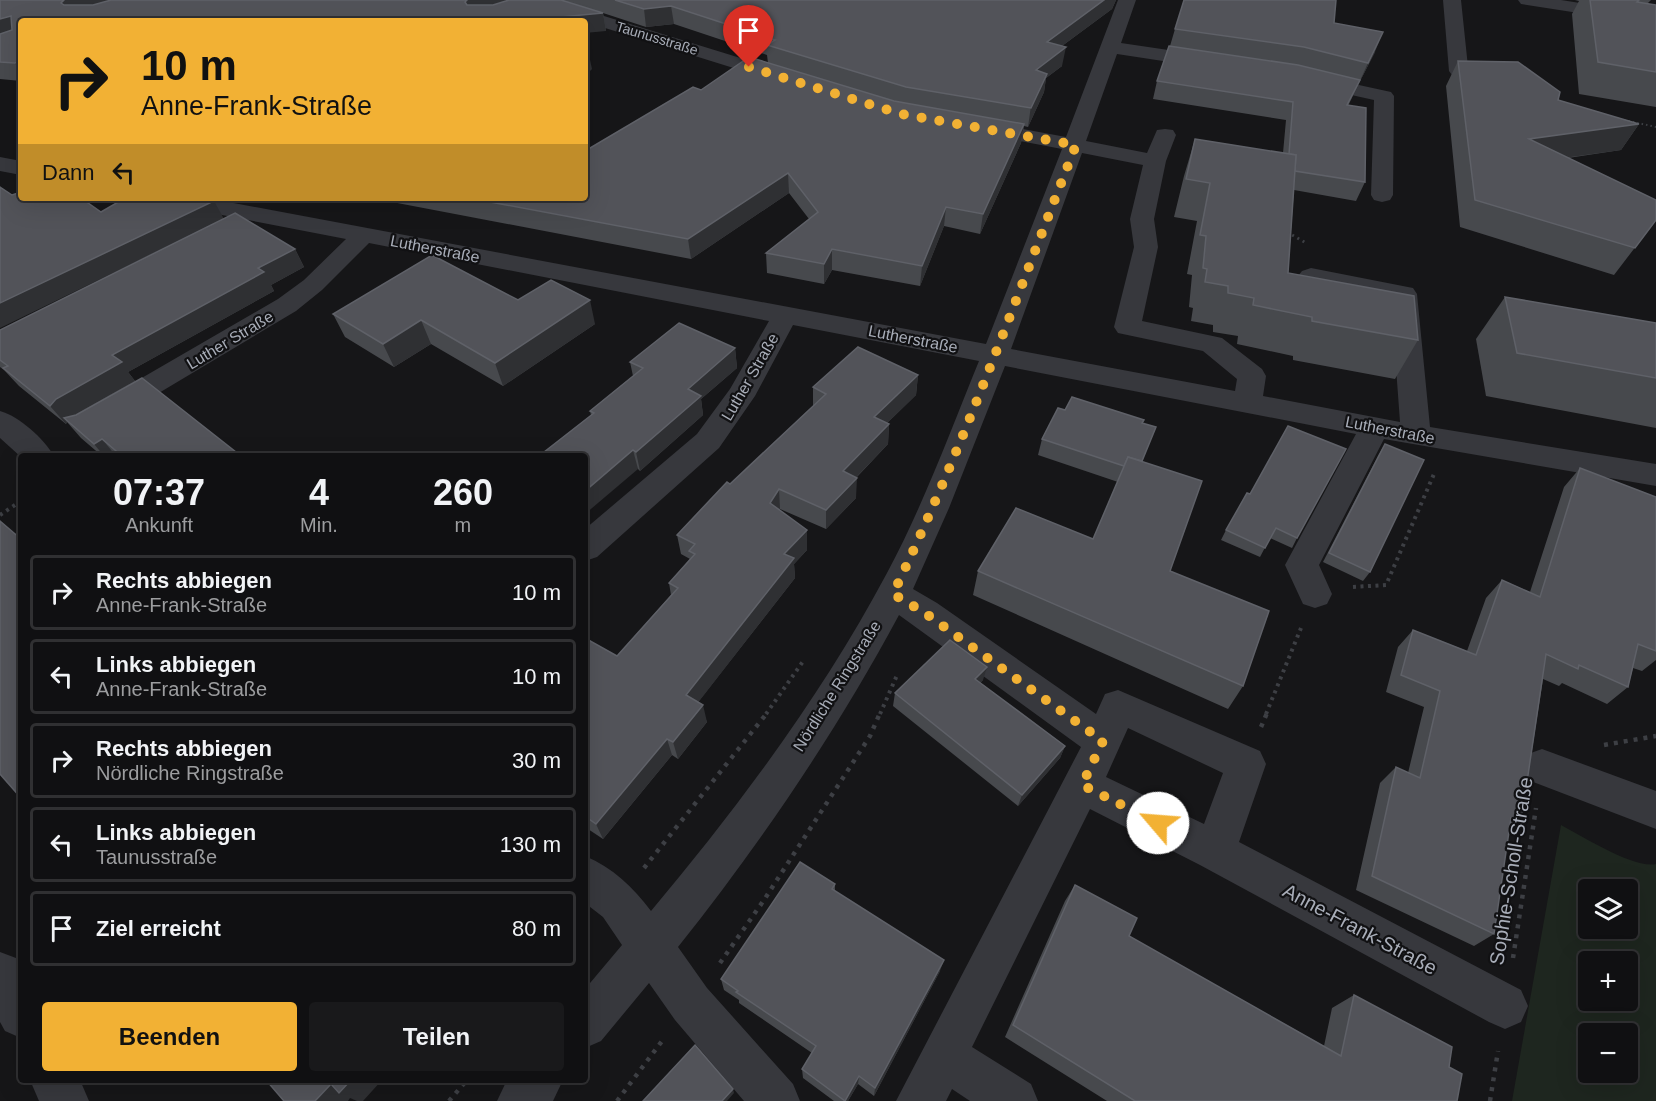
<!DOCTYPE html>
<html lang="de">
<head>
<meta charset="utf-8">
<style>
	body { margin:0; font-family:Helvetica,sans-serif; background:#19191b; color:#f1f3f6; height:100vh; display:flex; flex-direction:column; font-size:22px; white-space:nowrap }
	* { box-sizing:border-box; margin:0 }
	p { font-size:20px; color:#9c9d9f }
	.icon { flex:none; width:33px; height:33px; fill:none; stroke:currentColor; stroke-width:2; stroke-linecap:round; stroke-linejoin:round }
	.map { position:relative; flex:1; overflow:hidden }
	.sheet { position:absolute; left:18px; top:453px; width:570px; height:630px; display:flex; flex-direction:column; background:#101012; border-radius:6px; box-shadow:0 6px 24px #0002,0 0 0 2px #303032 }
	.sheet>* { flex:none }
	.top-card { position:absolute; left:18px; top:18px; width:570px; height:183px; border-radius:6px; box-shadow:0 6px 24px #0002,0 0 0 2px #303032; background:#f2b134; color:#111; overflow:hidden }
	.tools { position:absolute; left:1578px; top:879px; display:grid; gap:12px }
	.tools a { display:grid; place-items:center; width:60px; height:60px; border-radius:6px; background:#101012; box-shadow:0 6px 24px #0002,0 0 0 2px #303032; font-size:30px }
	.pin { position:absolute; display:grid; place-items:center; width:51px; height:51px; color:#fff; margin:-62px -26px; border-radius:50% 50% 50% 0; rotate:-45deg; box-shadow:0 0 6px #0007 }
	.pin .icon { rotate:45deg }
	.me { position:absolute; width:66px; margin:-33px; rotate:297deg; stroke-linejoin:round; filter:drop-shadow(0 0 4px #0008) }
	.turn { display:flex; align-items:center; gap:21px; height:126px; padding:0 24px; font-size:27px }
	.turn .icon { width:78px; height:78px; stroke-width:2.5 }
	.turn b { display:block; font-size:42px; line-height:51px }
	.then { display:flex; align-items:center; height:57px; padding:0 24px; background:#0003; gap:12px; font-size:22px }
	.eta { display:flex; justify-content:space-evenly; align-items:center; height:102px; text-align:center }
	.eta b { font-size:36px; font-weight:700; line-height:42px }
	.primary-button { display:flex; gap:12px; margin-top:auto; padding:12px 24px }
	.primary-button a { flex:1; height:69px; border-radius:6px; background:#f2b134; color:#111; font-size:24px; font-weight:700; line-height:69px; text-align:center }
	.primary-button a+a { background:#19191b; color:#f1f3f6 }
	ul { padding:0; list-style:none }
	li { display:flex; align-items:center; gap:18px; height:75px; margin:0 12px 9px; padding:0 12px; border:3px solid #303032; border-radius:6px }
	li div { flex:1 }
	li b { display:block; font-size:22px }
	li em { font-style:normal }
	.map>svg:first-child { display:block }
	.green { fill:#1e261f; fill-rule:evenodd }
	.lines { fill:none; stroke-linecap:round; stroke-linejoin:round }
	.path-far3 { stroke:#3d3f44; stroke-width:2; stroke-dasharray:1.5 3; stroke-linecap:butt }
	.path-far2 { stroke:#3d3f44; stroke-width:3; stroke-dasharray:2 4; stroke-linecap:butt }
	.path-far1 { stroke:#3d3f44; stroke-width:4; stroke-dasharray:3 4.5; stroke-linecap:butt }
	.path { stroke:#3d3f44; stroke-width:4.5; stroke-dasharray:4 6; stroke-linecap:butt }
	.minor { fill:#37383d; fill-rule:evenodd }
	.wall { fill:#47494d }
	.shaded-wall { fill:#2f3033 }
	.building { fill:#525359; stroke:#5f6168; stroke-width:1.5 }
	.route { stroke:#f2b134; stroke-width:10; stroke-dasharray:0 18 }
	.labels { text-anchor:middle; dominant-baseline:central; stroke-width:4.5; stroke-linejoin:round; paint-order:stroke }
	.far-street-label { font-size:14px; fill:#a8adb8; stroke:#111113 }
	.street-label { font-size:16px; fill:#a8adb8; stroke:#111113 }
	.near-street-label { font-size:20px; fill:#a8adb8; stroke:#111113 }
</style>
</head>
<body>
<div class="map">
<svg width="1656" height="1101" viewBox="0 0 1656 1101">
	<rect width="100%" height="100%" fill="#161618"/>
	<!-- green -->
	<path class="green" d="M 1561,825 C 1582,836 1634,869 1656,864 L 1656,1101 L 1512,1101 ZM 1588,890 L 1628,890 L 1628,928 L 1588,928 ZM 1588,962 L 1628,962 L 1628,1000 L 1588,1000 ZM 1588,1034 L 1628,1034 L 1628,1072 L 1588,1072 Z"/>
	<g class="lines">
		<!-- path-far3 -->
		<path class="path-far3" d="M 1624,120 L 1656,127"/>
		<!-- path-far2 -->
		<path class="path-far2" d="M 1287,232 L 1306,243"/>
		<!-- path-far1 -->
		<g class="path-far1">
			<path d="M 0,515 L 21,501"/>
			<path d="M 1353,587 L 1386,585 L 1434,474"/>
			<path d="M 766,714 L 804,660"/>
			<path d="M 880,714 L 898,673"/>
			<path d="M 1266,714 L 1301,628"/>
		</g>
		<!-- path -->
		<g class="path">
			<path d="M 1261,727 L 1267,713"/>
			<path d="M 1604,745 L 1656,736"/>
			<path d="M 644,868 L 767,713"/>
			<path d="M 1513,958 L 1536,808"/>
			<path d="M 720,963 L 764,900 L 870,736 L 880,713"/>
			<path d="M 449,1101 L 467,1080"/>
			<path d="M 617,1101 L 662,1041"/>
			<path d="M 1490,1101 L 1498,1051"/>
		</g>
		<!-- minor -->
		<g class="minor">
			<path d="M 525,0 L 552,0 L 789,73 L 792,77 L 789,81 L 775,81 L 528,4 Z"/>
			<path d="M 1118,0 L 1136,0 L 1121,43 L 1209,56 L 1216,58 L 1219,62 L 1216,66 L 1209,68 L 1117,54 L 1086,141 L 1147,153 L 1157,130 L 1165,129 L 1173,130 L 1176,135 L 1166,161 L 1154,219 L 1158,247 L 1142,321 L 1222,338 L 1262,369 L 1266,376 L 1263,396 L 1400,422 L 1391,299 L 1302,281 L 1298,276 L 1302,271 L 1311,268 L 1413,288 L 1417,294 L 1430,427 L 1656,464 L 1656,486 L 1384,439 L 1319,565 L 1332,594 L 1327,604 L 1315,608 L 1303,604 L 1285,565 L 1356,434 L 1005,366 L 949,508 L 913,589 L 937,603 L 1096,714 L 1105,694 L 1118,690 L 1260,751 L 1266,764 L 1239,842 L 1521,990 L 1528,1006 L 1521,1022 L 1505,1029 L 1489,1022 L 1200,865 L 1090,809 L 972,1047 L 1031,1084 L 1038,1101 L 970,1101 L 952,1089 L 946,1101 L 896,1101 L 1081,747 L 899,615 C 836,732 761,843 678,947 L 707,988 L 793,1084 L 800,1101 L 744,1101 L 675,1020 L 649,983 L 601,1041 L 585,1048 L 585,989 L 622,945 L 603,917 L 585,903 L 585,856 C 613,868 633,887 651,911 C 739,806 822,695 887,573 C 923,506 950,432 979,361 L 793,325 L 755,396 L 719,448 L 597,557 L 585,561 L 585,529 L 697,434 L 730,389 L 769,321 L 369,243 L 322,290 L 296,311 L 122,415 L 112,418 L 102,415 L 98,408 L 102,401 L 278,299 L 304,280 L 346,239 L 170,205 L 162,203 L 158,198 L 207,198 L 986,344 L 1062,149 L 979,133 L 972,131 L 968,127 L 972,123 L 979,121 L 1066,137 ZM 1082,153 L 1143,165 L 1130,219 L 1134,247 L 1114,327 L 1118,333 L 1203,351 L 1237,379 L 1235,391 L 1011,349 ZM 1128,728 L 1223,773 L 1204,824 L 1106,777 Z"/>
			<path d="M 1443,0 L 1461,0 L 1468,67 L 1503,73 L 1506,77 L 1503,81 L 1496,83 L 1452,75 L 1449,71 Z"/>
			<path d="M 1518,0 L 1561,0 L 1656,15 L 1656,25 L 1527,5 L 1521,4 Z"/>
			<path d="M 1313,75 L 1391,92 L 1394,96 L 1393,195 L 1390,200 L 1382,202 L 1374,200 L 1371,195 L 1374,100 L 1306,85 L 1303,81 L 1306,77 Z"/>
			<path d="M 0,157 L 21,161 L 21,175 L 0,171 Z"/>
			<path d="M 0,411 C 19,416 44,439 54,456 L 21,457 L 0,438 Z"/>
			<path d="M 1542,749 L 1656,791 L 1656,829 L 1528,780 L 1522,767 L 1528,754 Z"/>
			<path d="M 0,952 L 16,958 L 21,968 L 21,1038 L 5,1031 L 0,1022 Z"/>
			<path d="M 30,1080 L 80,1080 L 89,1101 L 39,1101 Z"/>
			<path d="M 507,1080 L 563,1080 L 553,1101 L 497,1101 Z"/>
		</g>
	</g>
	<!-- wall -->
	<g class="wall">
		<path d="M 0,0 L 1116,0 L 1112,9 L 1062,46 L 1062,66 L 1046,78 L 1044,92 L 1028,127 L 1024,126 L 1021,143 L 980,234 L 944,226 L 920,286 L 832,270 L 824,284 L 767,273 L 766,253 L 809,219 L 789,193 L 691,259 L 371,198 L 585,198 L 701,90 L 768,63 L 767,55 L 674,24 L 646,27 L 603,13 L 606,31 L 21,21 L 21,81 L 0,79 Z"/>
		<path d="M 1575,0 L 1651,0 L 1647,4 L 1656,5 L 1656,107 L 1579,94 L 1572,14 L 1579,1 Z"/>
		<path d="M 1334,23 L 1375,52 L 1359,83 L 1348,106 L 1365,182 L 1356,201 L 1294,190 L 1288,273 L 1418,340 L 1395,379 L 1293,360 L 1293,356 L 1237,344 L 1238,336 L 1213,332 L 1213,325 L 1191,321 L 1193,308 L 1189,307 L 1192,275 L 1187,274 L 1197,221 L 1174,217 L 1184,176 L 1195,139 L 1283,153 L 1286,120 L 1153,99 L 1157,81 L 1170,46 L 1175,29 Z"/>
		<path d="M 1458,61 L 1558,100 L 1639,124 L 1621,150 L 1568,158 L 1656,220 L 1614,275 L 1460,227 L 1446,86 Z"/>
		<path d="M 295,249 L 304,267 L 271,285 L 274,291 L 128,372 L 135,381 L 73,416 L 241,456 L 102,456 L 81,438 L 67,422 L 66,424 L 19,386 L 4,370 L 0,367 L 0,330 Z"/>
		<path d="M 1505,297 L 1656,323 L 1656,428 L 1486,396 L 1476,339 Z"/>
		<path d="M 518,300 L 595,324 L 503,386 L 431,344 L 394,367 L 345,337 L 333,314 Z"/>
		<path d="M 735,348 L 737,368 L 701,399 L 703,415 L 640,471 L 638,469 L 591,415 L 590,411 L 633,376 L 630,362 Z"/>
		<path d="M 918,375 L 916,395 L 887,423 L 889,424 L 888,444 L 856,478 L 856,498 L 826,529 L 780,509 L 779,510 L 807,550 L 794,564 L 795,578 L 698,702 L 707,722 L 678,759 L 672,755 L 603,839 L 585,827 L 585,638 L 617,656 L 671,595 L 669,583 L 690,559 L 681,554 L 677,535 L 730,484 L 813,406 L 813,387 Z"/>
		<path d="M 1065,410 L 1143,423 L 1142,461 L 1170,571 L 1243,686 L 1228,709 L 973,595 L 978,571 L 1093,539 L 1118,482 L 1038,455 L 1042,439 Z"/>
		<path d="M 1385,444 L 1370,572 L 1363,581 L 1323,562 L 1379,454 Z"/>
		<path d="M 1580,468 L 1656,497 L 1656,660 L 1642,671 L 1633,668 L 1628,687 L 1607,704 L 1562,683 L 1559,686 L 1543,679 L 1521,822 L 1509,830 L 1494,934 L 1474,946 L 1356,890 L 1380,783 L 1396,767 L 1408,773 L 1424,707 L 1386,692 L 1398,647 L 1413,630 L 1467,651 L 1486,598 L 1502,580 L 1530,592 L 1564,487 Z"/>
		<path d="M 1250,494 L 1297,538 L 1292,548 L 1270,538 L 1260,557 L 1221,540 L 1226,530 Z"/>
		<path d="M 983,680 L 980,683 L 1065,746 L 1060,758 L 1018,806 L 893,706 L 895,693 Z"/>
		<path d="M 835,884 L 835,891 L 940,971 L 874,1096 L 858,1084 L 848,1101 L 834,1101 L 803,1078 L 802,1069 L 812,1053 L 739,1003 L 739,1000 L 724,990 L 721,979 Z"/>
		<path d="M 1075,885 L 1129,936 L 1324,1046 L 1332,1008 L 1354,995 L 1449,1067 L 1457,1101 L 1107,1101 L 1005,1037 L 1065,901 Z"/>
	</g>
	<!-- shaded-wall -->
	<g class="shaded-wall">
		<path d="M 64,0 L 126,0 L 76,15 L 61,3 Z"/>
		<path d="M 467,0 L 515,0 L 470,20 L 465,2 Z"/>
		<path d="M 1104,0 L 1116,0 L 1112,9 L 1043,60 L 1047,42 Z"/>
		<path d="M 671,6 L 674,24 L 646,27 L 644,9 Z"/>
		<path d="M 603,13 L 606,31 L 585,33 L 585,21 L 518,21 Z"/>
		<path d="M 11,16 L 21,32 L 0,41 L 0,19 Z"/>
		<path d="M 1383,32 L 1375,52 L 1359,83 L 1368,63 Z"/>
		<path d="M 1066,47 L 1062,66 L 1046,78 L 1044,92 L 1028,127 L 1036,70 Z"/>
		<path d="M 588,51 L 592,69 L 585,76 L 585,54 Z"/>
		<path d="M 21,61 L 21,73 L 15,63 Z"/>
		<path d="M 1024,124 L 1021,143 L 980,234 L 983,214 Z"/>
		<path d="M 1639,124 L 1621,150 L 1514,165 L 1529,139 Z"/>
		<path d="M 788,173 L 789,193 L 691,259 L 688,239 Z"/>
		<path d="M 214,201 L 224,219 L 0,328 L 0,303 Z"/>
		<path d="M 946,207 L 944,226 L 920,286 L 922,266 Z"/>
		<path d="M 295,249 L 304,267 L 271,285 L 274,291 L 128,372 L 135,381 L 71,417 L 64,418 L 67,422 L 66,424 L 50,406 L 56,399 L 112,355 L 258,268 Z"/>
		<path d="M 832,249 L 832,270 L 824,284 L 824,264 Z"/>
		<path d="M 590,300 L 595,324 L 503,386 L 495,363 Z"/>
		<path d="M 421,320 L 431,344 L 394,367 L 383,344 Z"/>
		<path d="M 735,348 L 737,368 L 701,399 L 703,415 L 640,471 L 636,452 L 688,389 Z"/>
		<path d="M 918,375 L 916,395 L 873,437 L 874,417 Z"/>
		<path d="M 889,424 L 888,444 L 843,491 L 843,471 Z"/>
		<path d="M 102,439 L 116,456 L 104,456 L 94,444 Z"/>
		<path d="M 633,450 L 638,469 L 585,514 L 585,491 Z"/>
		<path d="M 857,478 L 856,498 L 826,529 L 826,510 Z"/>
		<path d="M 779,489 L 780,509 L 772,523 L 770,503 Z"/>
		<path d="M 807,530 L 807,550 L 794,564 L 795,578 L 690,713 L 686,695 L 784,554 Z"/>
		<path d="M 987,667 L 983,680 L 972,692 L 975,679 Z"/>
		<path d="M 703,705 L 707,722 L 678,759 L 673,742 Z"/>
		<path d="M 667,739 L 672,755 L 603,839 L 596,824 Z"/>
		<path d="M 1065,746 L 1060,758 L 1018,806 L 1022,795 Z"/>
		<path d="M 944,960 L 940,971 L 874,1096 L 875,1088 Z"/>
		<path d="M 859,1076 L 858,1084 L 848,1101 L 845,1101 Z"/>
		<path d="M 351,1080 L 382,1080 L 363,1101 L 357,1101 L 350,1098 L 348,1101 L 315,1101 L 331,1084 Z"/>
		<path d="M 733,1089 L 734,1093 L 727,1101 L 722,1101 Z"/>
	</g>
	<!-- building -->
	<g class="building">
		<path d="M 0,0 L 64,0 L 61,3 L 64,5 L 93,5 L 111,0 L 467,0 L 465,2 L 467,5 L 493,5 L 509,0 L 561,0 L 603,13 L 518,21 L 21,21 L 21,61 L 15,63 L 0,62 L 0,34 L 12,30 L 11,16 L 0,19 Z"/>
		<path d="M 615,0 L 1104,0 L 1047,42 L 1066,47 L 1036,70 L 1047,74 L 1031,108 L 906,87 L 767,45 L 775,40 L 671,6 L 644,9 Z"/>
		<path d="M 1184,0 L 1336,0 L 1334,23 L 1383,32 L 1368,63 L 1304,47 L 1175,29 Z"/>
		<path d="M 1590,0 L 1639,0 L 1637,2 L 1656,5 L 1656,72 L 1598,62 Z"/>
		<path d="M 1169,46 L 1298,65 L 1360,80 L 1347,105 L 1366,108 L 1365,182 L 1295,171 L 1296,155 L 1289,154 L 1293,102 L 1157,81 Z"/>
		<path d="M 749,57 L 894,101 L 1024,124 L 983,214 L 946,207 L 922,266 L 832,249 L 824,264 L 766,253 L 818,212 L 788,173 L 688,239 L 469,198 L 585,198 L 585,151 L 693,87 L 701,90 Z"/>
		<path d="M 1458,61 L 1518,62 L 1560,92 L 1558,100 L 1639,124 L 1529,139 L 1656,200 L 1656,220 L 1635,248 L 1475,200 Z"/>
		<path d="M 1195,139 L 1296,155 L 1288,273 L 1414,296 L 1418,340 L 1312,321 L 1312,317 L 1253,305 L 1254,298 L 1228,293 L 1228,286 L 1205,282 L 1207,269 L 1203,268 L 1206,236 L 1200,235 L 1210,183 L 1186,179 Z"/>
		<path d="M 0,187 L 12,195 L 21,192 L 21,198 L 81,198 L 101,212 L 125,198 L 203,198 L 214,201 L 0,303 Z"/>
		<path d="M 235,213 L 295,249 L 258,268 L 264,272 L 112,355 L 122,362 L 56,399 L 50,406 L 3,368 L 8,366 L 0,360 L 0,330 Z"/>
		<path d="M 432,255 L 518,300 L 551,280 L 590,300 L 495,363 L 421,320 L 383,344 L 333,314 Z"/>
		<path d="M 1505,297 L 1656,323 L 1656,378 L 1517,353 Z"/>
		<path d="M 679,323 L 735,348 L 688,389 L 701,396 L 636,452 L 633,450 L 585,491 L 585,456 L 539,456 L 594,413 L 590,411 L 643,368 L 630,362 Z"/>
		<path d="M 858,347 L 918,375 L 874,417 L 889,424 L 843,471 L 857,478 L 826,510 L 779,489 L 770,503 L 807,530 L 784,554 L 794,558 L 686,695 L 703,705 L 673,742 L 667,739 L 596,824 L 585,816 L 585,638 L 617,656 L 678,588 L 669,583 L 695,554 L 689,551 L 695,544 L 677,535 L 727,482 L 730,484 L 826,394 L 813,387 Z"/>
		<path d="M 142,378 L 241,456 L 122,456 L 102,439 L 94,444 L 64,418 L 76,415 Z"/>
		<path d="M 1072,397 L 1144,420 L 1142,423 L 1156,427 L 1142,461 L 1128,457 L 1124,466 L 1042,439 L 1058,408 L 1065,410 Z"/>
		<path d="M 1288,426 L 1346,449 L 1297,538 L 1276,528 L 1265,548 L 1226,530 L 1247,493 L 1250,494 Z"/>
		<path d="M 1385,444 L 1424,460 L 1370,572 L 1329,553 Z"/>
		<path d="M 1128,457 L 1202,481 L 1170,571 L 1269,611 L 1243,686 L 978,571 L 1016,508 L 1093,539 Z"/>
		<path d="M 1580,468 L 1656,497 L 1656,651 L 1638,644 L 1628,687 L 1579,665 L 1578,669 L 1546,654 L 1521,822 L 1511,818 L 1494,934 L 1372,876 L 1396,767 L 1420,778 L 1440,691 L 1401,675 L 1413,630 L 1476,655 L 1502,580 L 1540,597 Z"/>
		<path d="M 0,521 L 21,539 L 21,798 L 0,774 Z"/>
		<path d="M 950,640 L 987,667 L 975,679 L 1065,746 L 1022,795 L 895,693 Z"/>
		<path d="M 800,862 L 835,884 L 832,889 L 944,960 L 875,1088 L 859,1076 L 845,1101 L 802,1069 L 816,1046 L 736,992 L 738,991 L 721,979 Z"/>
		<path d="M 1075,885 L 1137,918 L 1129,936 L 1341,1056 L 1354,995 L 1452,1047 L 1449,1067 L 1462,1074 L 1457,1101 L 1135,1101 L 1013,1025 Z"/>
		<path d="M 695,1045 L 733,1089 L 722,1101 L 643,1101 Z"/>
		<path d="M 266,1080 L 351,1080 L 339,1093 L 331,1084 L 315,1101 L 284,1101 Z"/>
	</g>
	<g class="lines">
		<!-- route -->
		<path class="route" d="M 749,67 L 901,114 L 1076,145 C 1017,295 963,448 893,594 L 925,613 L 1103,741 L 1082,785 L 1158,823"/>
	</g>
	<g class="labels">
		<!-- far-street labels -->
		<g class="far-street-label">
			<text transform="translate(657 38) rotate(17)">Taunusstraße</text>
		</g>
		<!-- street labels -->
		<g class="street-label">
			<text transform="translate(435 249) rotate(11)">Lutherstraße</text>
			<text transform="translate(913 339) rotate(11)">Lutherstraße</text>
			<text transform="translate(230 340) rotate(-31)">Luther Straße</text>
			<text transform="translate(750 377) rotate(-60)">Luther Straße</text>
			<text transform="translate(1390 430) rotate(11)">Lutherstraße</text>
			<text transform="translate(837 686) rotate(-58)">Nördliche Ringstraße</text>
		</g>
		<!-- near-street labels -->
		<g class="near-street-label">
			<text transform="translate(1511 871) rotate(-81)">Sophie-Scholl-Straße</text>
			<text transform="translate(1360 929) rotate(28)">Anne-Frank-Straße</text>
		</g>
	</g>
</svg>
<div class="tools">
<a><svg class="icon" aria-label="layers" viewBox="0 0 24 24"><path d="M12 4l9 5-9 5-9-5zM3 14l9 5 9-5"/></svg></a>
<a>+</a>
<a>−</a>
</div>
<div class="pin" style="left:749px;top:67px;background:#d93025"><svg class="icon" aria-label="arrive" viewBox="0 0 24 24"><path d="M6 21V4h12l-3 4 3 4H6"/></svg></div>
<svg class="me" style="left:1158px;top:823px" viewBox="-20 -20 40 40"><circle r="19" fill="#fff"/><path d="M0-13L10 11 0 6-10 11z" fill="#f2b134"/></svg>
<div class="top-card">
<div class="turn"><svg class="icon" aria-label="right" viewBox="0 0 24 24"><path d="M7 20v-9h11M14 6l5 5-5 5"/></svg><div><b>10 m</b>Anne-Frank-Straße</div></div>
<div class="then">Dann<svg class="icon" aria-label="left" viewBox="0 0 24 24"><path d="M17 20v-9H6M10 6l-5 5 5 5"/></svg></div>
</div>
<section class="sheet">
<div class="eta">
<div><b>07:37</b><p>Ankunft</p></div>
<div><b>4</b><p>Min.</p></div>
<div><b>260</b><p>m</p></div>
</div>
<ul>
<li><svg class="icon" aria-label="right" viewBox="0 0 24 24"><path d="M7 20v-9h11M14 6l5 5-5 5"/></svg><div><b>Rechts abbiegen</b><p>Anne-Frank-Straße</p></div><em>10 m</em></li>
<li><svg class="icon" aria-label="left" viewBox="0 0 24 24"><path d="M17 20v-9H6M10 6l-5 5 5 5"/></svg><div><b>Links abbiegen</b><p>Anne-Frank-Straße</p></div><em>10 m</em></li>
<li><svg class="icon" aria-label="right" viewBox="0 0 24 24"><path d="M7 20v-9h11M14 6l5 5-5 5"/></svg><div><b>Rechts abbiegen</b><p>Nördliche Ringstraße</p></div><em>30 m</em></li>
<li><svg class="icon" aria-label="left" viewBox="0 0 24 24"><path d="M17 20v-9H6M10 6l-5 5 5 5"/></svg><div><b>Links abbiegen</b><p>Taunusstraße</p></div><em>130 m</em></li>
<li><svg class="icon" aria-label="arrive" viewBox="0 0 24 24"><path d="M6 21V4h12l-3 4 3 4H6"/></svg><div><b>Ziel erreicht</b></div><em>80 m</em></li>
</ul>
<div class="primary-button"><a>Beenden</a><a>Teilen</a></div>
</section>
</div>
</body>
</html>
